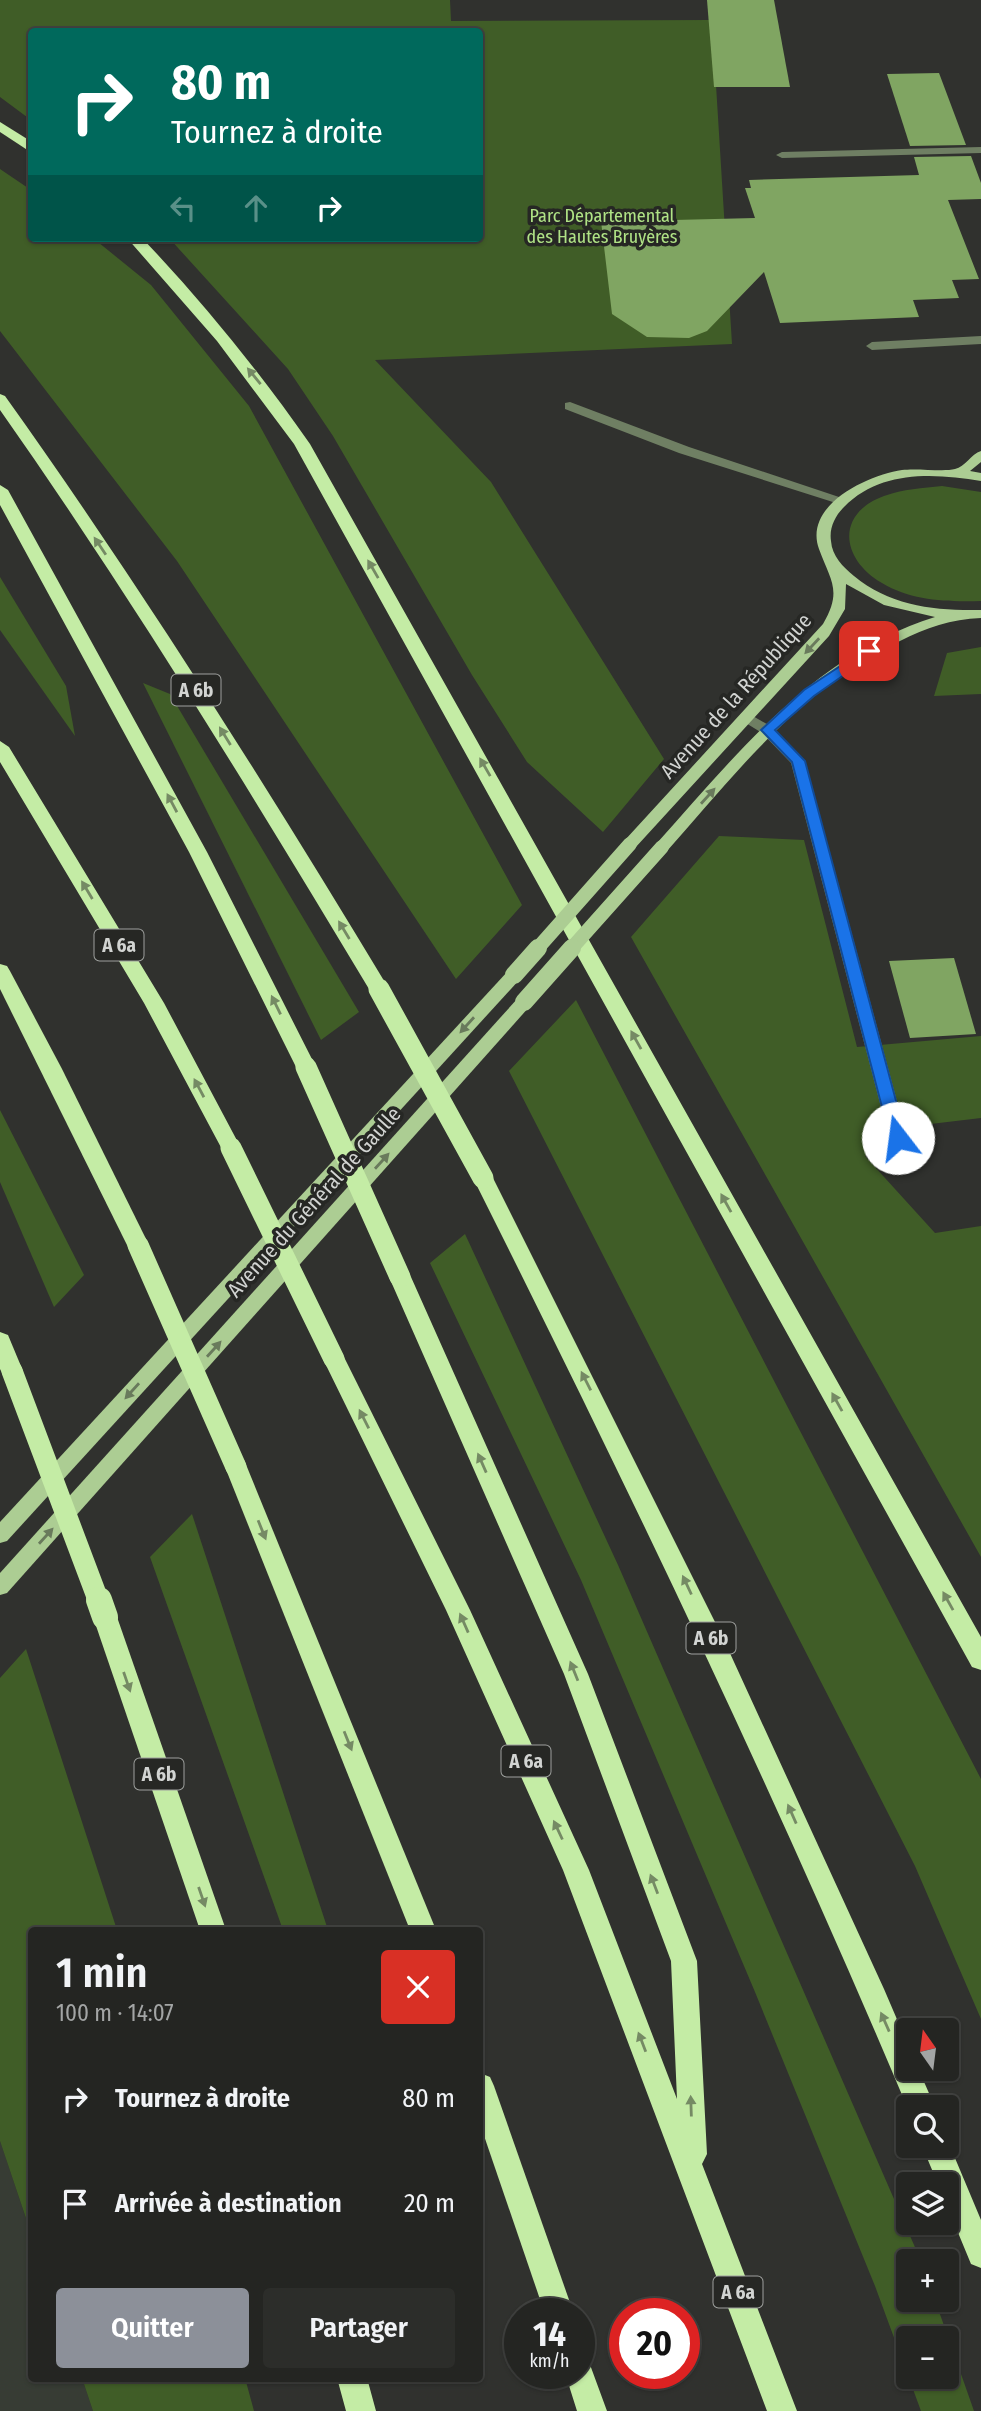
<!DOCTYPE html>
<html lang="fr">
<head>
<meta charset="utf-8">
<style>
	body { margin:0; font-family:"Fira Sans Condensed",sans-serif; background:#2c2d2a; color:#f1f3f6; height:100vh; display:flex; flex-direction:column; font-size:26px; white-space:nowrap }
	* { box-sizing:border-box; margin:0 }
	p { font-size:23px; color:#a3a5a5 }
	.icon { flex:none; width:38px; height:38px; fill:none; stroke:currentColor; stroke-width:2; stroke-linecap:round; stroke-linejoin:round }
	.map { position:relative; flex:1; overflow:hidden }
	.panel { position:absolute; left:28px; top:1927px; width:455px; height:455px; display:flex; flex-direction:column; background:#242522; border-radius:7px; box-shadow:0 2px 5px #0004,0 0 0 2px #414240 }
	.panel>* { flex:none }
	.top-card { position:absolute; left:28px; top:28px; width:455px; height:214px; border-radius:7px; box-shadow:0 2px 5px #0004,0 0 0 2px #414240; background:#00695c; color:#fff; overflow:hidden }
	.needle { width:46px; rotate:346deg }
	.buttons { position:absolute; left:896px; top:2018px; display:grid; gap:14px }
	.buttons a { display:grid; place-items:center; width:63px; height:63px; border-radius:7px; background:#242522; box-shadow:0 2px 5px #0004,0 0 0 2px #414240; font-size:35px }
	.speed { position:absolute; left:504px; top:2298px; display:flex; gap:14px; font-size:35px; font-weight:700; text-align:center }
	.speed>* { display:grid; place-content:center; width:91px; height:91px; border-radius:50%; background:#242522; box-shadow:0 2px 5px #0004,0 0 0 2px #414240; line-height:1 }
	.speed small { font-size:18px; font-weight:400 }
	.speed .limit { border:10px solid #d22; background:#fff; color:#111 }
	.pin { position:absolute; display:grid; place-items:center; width:60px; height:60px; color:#fff; margin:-30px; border-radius:14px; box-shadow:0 4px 10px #0006 }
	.me { position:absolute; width:77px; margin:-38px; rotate:345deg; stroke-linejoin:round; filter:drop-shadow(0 0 5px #0008) }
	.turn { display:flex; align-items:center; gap:24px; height:147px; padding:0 28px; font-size:32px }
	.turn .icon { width:91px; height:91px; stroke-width:2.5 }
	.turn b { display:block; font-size:49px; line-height:60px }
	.lanes { display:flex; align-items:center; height:66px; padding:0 28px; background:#0003; justify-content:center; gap:35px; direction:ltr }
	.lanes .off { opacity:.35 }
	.round { display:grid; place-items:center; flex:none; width:74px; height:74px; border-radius:7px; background:#2c2d2a }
	.headline { display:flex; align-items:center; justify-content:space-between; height:119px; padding:0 28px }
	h1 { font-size:42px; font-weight:600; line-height:52px }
	.action { display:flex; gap:14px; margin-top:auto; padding:14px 28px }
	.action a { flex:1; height:80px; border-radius:7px; background:#8c9099; color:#fff; font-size:28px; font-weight:600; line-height:80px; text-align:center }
	.action a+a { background:#2c2d2a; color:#f1f3f6 }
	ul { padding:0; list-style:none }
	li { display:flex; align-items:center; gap:21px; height:105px; padding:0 28px }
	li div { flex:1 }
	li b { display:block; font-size:26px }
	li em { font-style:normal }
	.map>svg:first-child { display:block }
	.built { fill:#373c34 }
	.green { fill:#405d27; fill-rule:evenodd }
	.building { fill:#80a562 }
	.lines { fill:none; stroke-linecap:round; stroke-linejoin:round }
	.minor { fill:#6f7f63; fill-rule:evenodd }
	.major { fill:#accd93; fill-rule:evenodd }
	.highway { fill:#c4eca5; fill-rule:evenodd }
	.major-bridge-far1 { stroke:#accd93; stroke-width:14 }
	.major-bridge { stroke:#accd93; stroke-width:18 }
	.highway-bridge-far1 { stroke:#c4eca5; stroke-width:21 }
	.highway-bridge { stroke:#c4eca5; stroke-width:26 }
	.oneway { fill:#758a64 }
	.oneway2 { fill:#697a5c }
	.route { fill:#1a73e8; stroke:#114b97; stroke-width:2 }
	.labels { text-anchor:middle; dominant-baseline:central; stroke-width:7; stroke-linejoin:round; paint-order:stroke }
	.far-park-label { font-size:18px; fill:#b0e386; stroke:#262724 }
	.shield { fill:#262724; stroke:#9ea09e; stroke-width:2 }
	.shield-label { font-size:19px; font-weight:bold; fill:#d2d4d2 }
	.street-label { font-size:21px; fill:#d2d4d2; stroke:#262724 }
</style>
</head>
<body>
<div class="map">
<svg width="981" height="2411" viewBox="0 0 981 2411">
	<rect width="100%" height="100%" fill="#30312e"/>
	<!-- built -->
	<path class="built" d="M 0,2141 L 31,2233 L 32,2378 L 82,2378 L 93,2411 L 0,2411 Z"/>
	<!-- green -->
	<g class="green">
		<path d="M 0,0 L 450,0 L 451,21 L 712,20 L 732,344 L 375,360 L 491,482 L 664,759 L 603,832 L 527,762 L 472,675 L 333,436 L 288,369 L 169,238 L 480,238 L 480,32 L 32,32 L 31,120 L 0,97 Z"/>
		<path d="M 0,169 L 31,190 L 32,238 L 93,238 L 151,285 L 249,406 L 522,905 L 456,979 L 177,561 L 0,331 Z"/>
		<path d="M 942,486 L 981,492 L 981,601 C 947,602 912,601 882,583 C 841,559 835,514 884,496 C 903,489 923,488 942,486 Z"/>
		<path d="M 0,577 L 66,686 L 75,736 L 0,630 Z"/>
		<path d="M 981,647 L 981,694 L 934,696 L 947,653 Z"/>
		<path d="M 143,683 L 170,694 L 359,1012 L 321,1040 Z"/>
		<path d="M 719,836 L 804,840 L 857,1047 L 981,1036 L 981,1118 L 880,1130 L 865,1156 L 935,1233 L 981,1226 L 981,1557 L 631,937 Z"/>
		<path d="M 576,1000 L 981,1779 L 981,2019 L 915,1866 L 509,1071 Z"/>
		<path d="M 0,1110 L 84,1275 L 54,1307 L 0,1182 Z"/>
		<path d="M 465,1234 L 618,1565 L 921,2261 L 908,2261 L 908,2300 L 935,2300 L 974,2411 L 921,2411 L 875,2286 L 755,1992 L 581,1580 L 430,1263 ZM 908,2338 L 947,2338 L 947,2376 L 908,2376 Z"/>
		<path d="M 192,1514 L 328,1930 L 283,1930 L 150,1557 Z"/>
		<path d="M 26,1649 L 117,1930 L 32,1930 L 31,2233 L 0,2141 L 0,1678 Z"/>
		<path d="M 82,2378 L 245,2378 L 254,2411 L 93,2411 Z"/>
	</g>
	<!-- building -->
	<g class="building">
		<path d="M 707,0 L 774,0 L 790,87 L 714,87 Z"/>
		<path d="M 939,73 L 966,145 L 910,146 L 887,74 Z"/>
		<path d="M 971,156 L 981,183 L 981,199 L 948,200 L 979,279 L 952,280 L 959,298 L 913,300 L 919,317 L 780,323 L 764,272 L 707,331 L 689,338 L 647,337 L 612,314 L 601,221 L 675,222 L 674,220 L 755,218 L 745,188 L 751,188 L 749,180 L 919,175 L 914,157 Z"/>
		<path d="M 954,958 L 976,1034 L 910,1038 L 889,961 Z"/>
	</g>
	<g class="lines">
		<!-- minor -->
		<g class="minor">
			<path d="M 981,147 L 981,153 L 782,158 L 776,155 L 782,152 Z"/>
			<path d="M 981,336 L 981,344 L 872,350 L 866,346 L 872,342 Z"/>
			<path d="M 570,402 L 689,447 L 848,500 L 846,503 L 836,503 L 679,453 L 565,409 L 565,403 Z"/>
			<path d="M 746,712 L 772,727 L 805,761 L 907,1138 L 904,1142 L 892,1142 L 889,1138 L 791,763 L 762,733 L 741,720 L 739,717 L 741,714 Z"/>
		</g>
		<!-- major -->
		<g class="major">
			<path d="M 981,451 L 981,462 L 970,471 L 981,473 L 981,481 C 934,473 880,470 844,507 C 835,516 829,528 831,541 C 832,556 843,567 854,576 C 890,606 936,611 981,610 L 981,618 C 951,619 926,628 900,641 C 802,687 737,772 667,851 L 657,851 L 654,847 L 657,843 C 738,753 814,655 935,617 L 884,605 L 846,584 L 845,609 L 829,636 L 635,848 L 625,848 L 622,844 L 625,840 L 823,624 C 843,590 830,580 819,549 C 803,505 868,475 902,470 C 917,468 944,472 955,469 C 965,467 971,454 981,451 Z"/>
			<path d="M 514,969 L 522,975 L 520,979 L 7,1541 L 0,1543 L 0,1522 L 508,971 Z"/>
			<path d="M 524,996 L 532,1002 L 530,1006 L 7,1593 L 0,1595 L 0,1573 L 518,998 Z"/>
		</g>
		<!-- highway -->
		<g class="highway">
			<path d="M 0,122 L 32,142 L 32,153 L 0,132 Z"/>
			<path d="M 127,238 L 142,238 C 203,302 259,371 310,444 L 981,1637 L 981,1670 L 972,1667 L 294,444 L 217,341 Z"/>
			<path d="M 0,394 L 5,396 C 142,588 267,787 389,989 L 386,994 L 372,994 C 253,796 133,599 0,410 Z"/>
			<path d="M 0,485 L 8,490 L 207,852 L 316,1067 L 313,1072 L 299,1072 L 296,1067 L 189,852 L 0,505 Z"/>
			<path d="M 0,741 L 9,747 L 164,1003 L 241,1148 L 238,1153 L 231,1156 L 224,1153 L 144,1003 L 0,762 Z"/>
			<path d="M 0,964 L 7,966 L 10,971 L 62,1069 L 149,1245 L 146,1251 L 138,1253 L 130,1251 L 127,1245 L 0,989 Z"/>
			<path d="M 483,1170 L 490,1173 L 493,1178 L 723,1638 L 884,1989 L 908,2045 L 908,2068 L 918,2068 L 935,2107 L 908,2107 L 908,2109 C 775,1793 627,1485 473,1178 L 476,1173 Z"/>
			<path d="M 400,1269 L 408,1271 L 411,1277 L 588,1674 L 697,1961 L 707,2154 L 702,2164 L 797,2411 L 767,2411 L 563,1870 L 446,1610 L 323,1359 L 326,1353 L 334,1350 L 342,1353 L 470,1610 L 589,1870 L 677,2099 L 671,1961 L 564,1674 L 389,1277 L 392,1271 Z"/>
			<path d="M 0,1332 L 8,1335 L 23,1371 L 20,1377 L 12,1380 L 4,1377 L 0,1369 Z"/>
			<path d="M 236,1458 L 244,1460 L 247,1467 L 436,1930 L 410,1930 L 225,1467 L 228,1460 Z"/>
			<path d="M 105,1607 L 113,1610 L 117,1617 L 226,1930 L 200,1930 L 93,1617 L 97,1610 Z"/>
			<path d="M 480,2073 L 490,2077 L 494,2086 L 574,2314 L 545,2314 L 480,2124 Z"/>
			<path d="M 947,2139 L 981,2220 L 981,2268 L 971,2264 L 947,2206 L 947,2184 L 938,2184 L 922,2146 L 947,2146 Z"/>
			<path d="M 579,2357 L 589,2362 L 607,2411 L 577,2411 L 565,2373 L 579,2373 Z"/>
			<path d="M 337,2378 L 367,2378 L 376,2411 L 346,2411 Z"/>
		</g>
		<!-- major-bridge-far1 -->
		<g class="major-bridge-far1">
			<path d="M 537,949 L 630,844"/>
			<path d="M 571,949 L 662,847"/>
		</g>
		<!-- major-bridge -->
		<g class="major-bridge">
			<path d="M 514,975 L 538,948"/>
			<path d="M 524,1002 L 572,948"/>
		</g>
		<!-- highway-bridge-far1 -->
		<g class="highway-bridge-far1">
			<path d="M 379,989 L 483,1178"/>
			<path d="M 306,1067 L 400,1277"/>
			<path d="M 231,1148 L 334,1359"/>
			<path d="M 138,1245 L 236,1467"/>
			<path d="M 12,1371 L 99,1602"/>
		</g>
		<!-- highway-bridge -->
		<path class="highway-bridge" d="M 99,1600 L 105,1617"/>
	</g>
	<!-- one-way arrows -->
	<defs><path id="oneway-solid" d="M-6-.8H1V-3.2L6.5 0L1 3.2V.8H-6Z" transform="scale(1.75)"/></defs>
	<g class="oneway">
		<use href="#oneway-solid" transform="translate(254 376) rotate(-129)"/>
		<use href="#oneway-solid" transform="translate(100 546) rotate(-124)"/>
		<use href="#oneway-solid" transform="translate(373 569) rotate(-120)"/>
		<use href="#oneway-solid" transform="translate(225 736) rotate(-122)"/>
		<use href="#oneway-solid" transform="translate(485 767) rotate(-120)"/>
		<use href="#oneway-solid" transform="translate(172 803) rotate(-118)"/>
		<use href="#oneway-solid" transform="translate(87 890) rotate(-121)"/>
		<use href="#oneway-solid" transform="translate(344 930) rotate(-121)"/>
		<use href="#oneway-solid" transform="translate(276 1005) rotate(-116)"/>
		<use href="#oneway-solid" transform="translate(636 1040) rotate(-119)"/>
		<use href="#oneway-solid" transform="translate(199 1088) rotate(-118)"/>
		<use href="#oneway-solid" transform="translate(726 1203) rotate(-119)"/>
		<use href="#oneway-solid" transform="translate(586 1381) rotate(-117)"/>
		<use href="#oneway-solid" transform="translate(837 1402) rotate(-119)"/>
		<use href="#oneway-solid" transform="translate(364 1419) rotate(-117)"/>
		<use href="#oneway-solid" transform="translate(482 1463) rotate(-114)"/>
		<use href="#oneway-solid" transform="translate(262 1530) rotate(68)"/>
		<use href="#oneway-solid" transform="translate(687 1585) rotate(-115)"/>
		<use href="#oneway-solid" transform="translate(948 1601) rotate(-119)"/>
		<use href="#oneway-solid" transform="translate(464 1623) rotate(-114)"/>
		<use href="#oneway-solid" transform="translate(574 1671) rotate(-112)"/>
		<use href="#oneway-solid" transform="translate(127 1682) rotate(71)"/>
		<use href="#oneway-solid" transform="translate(348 1741) rotate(68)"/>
		<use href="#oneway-solid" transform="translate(792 1814) rotate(-114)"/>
		<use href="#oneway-solid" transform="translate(558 1830) rotate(-115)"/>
		<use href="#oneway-solid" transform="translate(654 1884) rotate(-111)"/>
		<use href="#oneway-solid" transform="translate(202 1897) rotate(71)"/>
		<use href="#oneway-solid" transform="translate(885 2022) rotate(-114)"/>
		<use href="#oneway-solid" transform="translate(642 2042) rotate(-111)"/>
		<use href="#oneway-solid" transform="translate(691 2106) rotate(-92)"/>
	</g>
	<g class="oneway2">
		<use href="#oneway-solid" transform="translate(812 646) rotate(133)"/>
		<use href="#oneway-solid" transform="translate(708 796) rotate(-48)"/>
		<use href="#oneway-solid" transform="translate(467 1025) rotate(132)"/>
		<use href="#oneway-solid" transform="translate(382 1161) rotate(-48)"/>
		<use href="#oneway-solid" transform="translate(214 1349) rotate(-48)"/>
		<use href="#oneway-solid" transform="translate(132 1391) rotate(132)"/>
		<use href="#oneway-solid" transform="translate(46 1536) rotate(-48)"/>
	</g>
	<!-- route -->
	<path class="route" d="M 869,647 L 876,651 L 874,654 L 814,696 L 775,730 L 805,761 L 906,1138 L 898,1143 L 890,1138 L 792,762 L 761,730 L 804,690 Z"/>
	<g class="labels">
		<!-- far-park labels -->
		<g class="far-park-label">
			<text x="602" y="216">Parc Départemental<tspan x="602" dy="21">des Hautes Bruyères</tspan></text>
		</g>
		<!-- shield labels -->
		<g class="shield">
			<rect x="171.5" y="674.5" width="49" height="31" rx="5"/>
			<rect x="94.5" y="929.5" width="49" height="31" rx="5"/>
			<rect x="686.5" y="1622.5" width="49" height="31" rx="5"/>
			<rect x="501.5" y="1745.5" width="49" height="31" rx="5"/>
			<rect x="134.5" y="1758.5" width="49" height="31" rx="5"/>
			<rect x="713.5" y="2276.5" width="49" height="31" rx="5"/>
		</g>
		<g class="shield-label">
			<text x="196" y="690">A 6b</text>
			<text x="119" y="945">A 6a</text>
			<text x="711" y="1638">A 6b</text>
			<text x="526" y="1761">A 6a</text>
			<text x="159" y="1774">A 6b</text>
			<text x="738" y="2292">A 6a</text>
		</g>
		<!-- street labels -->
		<g class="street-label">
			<text transform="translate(736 696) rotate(-48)">Avenue de la République</text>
			<text transform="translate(314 1202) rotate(-48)">Avenue du Général de Gaulle</text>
		</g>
	</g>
</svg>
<div class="buttons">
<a><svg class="needle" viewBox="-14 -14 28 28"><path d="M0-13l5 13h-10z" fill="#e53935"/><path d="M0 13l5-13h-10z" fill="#a3a5a5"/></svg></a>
<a><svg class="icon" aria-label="search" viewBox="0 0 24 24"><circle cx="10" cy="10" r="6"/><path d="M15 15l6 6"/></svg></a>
<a><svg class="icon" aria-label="layers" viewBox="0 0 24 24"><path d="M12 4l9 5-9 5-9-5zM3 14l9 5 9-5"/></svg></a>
<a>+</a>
<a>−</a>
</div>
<div class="speed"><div>14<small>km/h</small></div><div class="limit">20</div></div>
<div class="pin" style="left:869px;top:651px;background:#d93025"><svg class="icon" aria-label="arrive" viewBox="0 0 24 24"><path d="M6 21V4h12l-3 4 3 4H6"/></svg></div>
<svg class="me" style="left:898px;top:1138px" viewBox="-20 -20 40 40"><circle r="19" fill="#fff"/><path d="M0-13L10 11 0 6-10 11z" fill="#1a73e8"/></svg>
<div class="top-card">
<div class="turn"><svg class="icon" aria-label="right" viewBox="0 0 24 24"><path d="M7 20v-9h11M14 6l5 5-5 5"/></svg><div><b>80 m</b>Tournez à droite</div></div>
<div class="lanes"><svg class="icon off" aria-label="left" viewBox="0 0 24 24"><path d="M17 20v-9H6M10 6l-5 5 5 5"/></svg><svg class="icon off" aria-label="ahead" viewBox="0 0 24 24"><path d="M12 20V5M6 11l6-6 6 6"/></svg><svg class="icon" aria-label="right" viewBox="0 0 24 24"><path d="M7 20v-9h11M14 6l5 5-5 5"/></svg></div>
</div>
<section class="panel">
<div class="headline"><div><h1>1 min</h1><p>100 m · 14:07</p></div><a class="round" style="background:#d93025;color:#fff"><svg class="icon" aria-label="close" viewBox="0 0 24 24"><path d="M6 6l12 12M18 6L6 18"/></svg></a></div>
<ul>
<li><svg class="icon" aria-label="right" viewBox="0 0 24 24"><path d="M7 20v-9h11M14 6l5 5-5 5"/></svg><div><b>Tournez à droite</b></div><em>80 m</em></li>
<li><svg class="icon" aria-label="arrive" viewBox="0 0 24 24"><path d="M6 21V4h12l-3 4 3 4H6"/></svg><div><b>Arrivée à destination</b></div><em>20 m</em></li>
</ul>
<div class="action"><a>Quitter</a><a>Partager</a></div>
</section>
</div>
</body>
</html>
